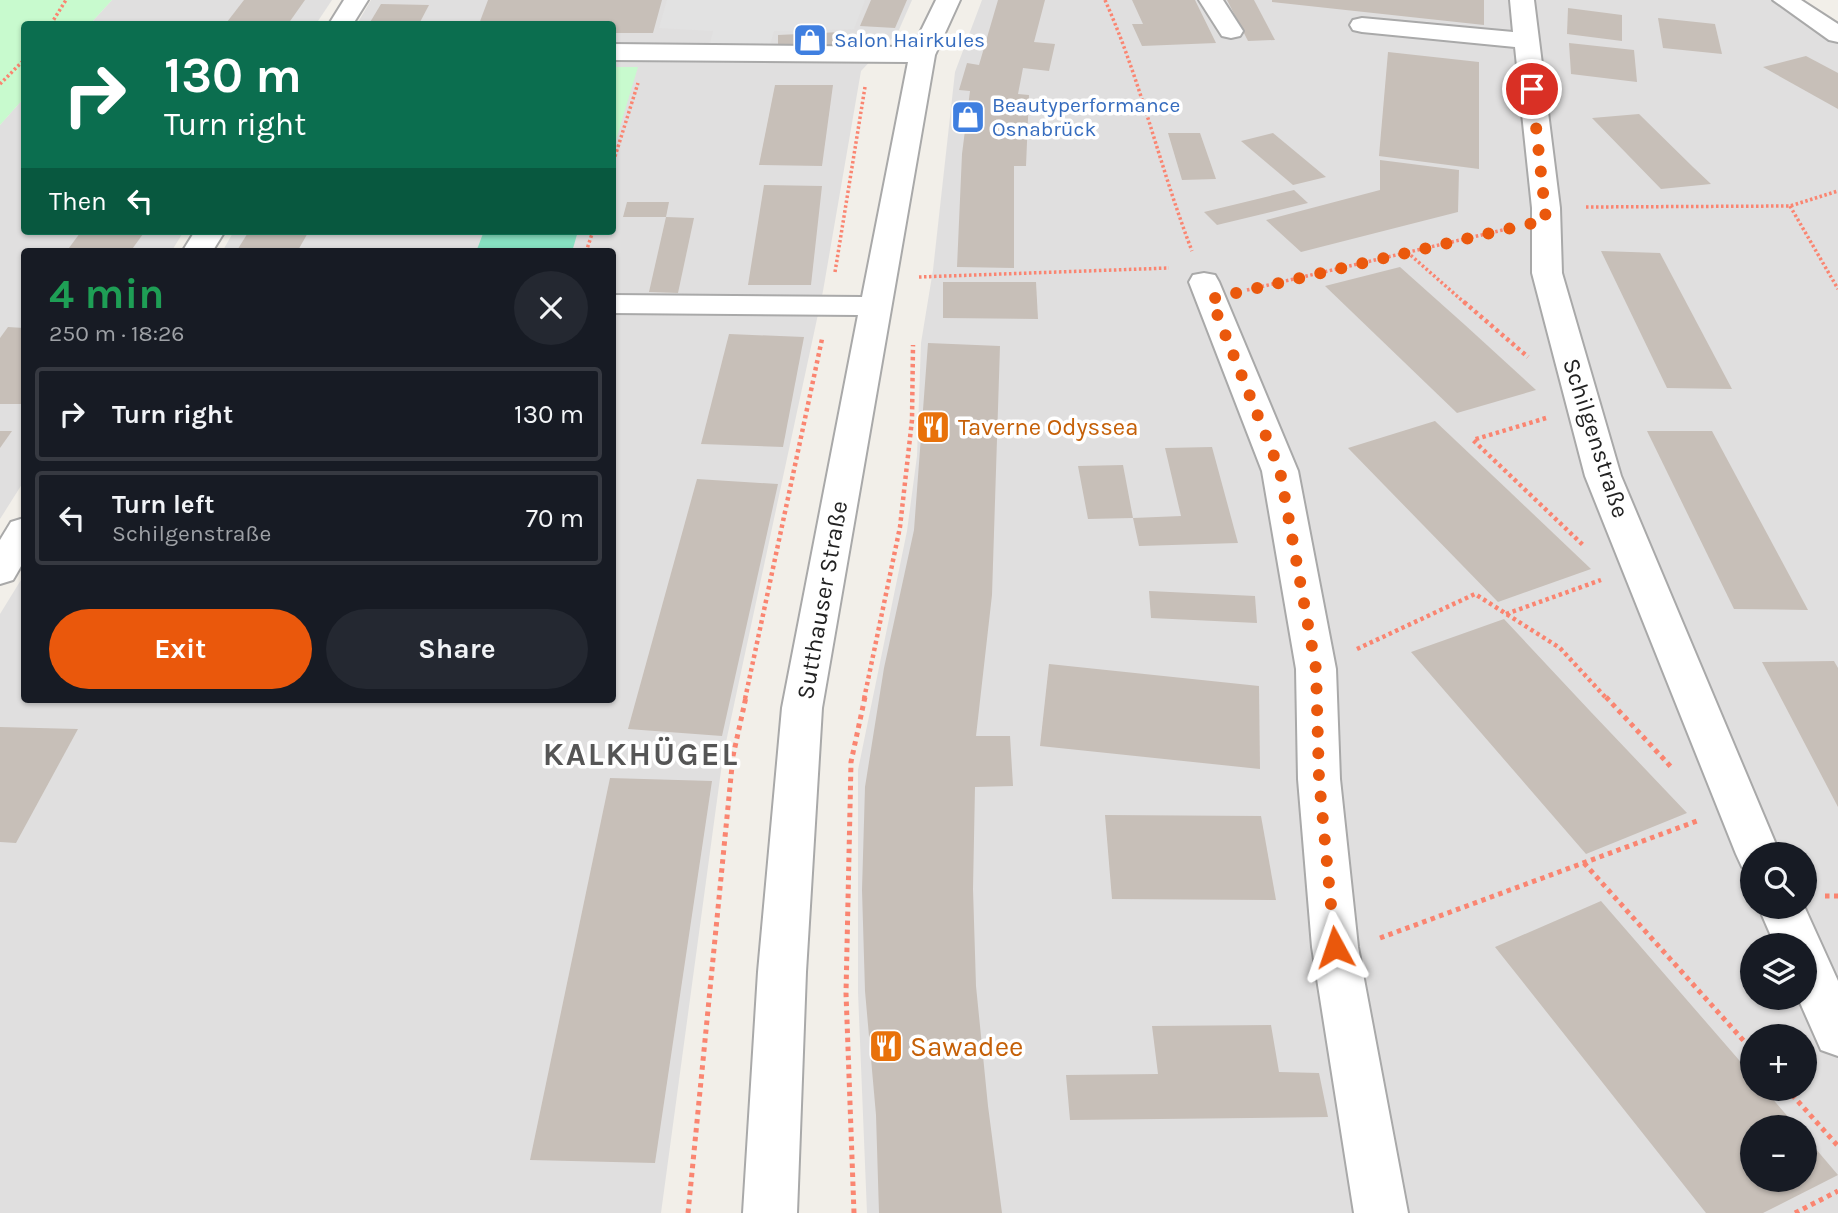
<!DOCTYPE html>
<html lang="en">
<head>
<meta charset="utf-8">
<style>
	body { margin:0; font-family:Karla,sans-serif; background:#242831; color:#f1f3f6; height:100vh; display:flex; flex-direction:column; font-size:26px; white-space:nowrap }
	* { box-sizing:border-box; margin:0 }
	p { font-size:23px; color:#9ea1a6 }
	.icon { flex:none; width:38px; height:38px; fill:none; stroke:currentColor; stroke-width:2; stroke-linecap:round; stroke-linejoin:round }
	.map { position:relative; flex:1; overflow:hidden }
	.panel { position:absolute; left:21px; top:248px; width:595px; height:455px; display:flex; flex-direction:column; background:#171b24; border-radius:7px; box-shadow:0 2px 5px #0004 }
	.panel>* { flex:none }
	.top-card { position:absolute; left:21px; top:21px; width:595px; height:214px; border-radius:7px; box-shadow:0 2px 5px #0004; background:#0b6e4f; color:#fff; overflow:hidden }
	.tools { position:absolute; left:1740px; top:842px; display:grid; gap:14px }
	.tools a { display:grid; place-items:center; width:77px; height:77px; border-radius:50%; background:#171b24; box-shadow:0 2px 5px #0004; font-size:35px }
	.pin { position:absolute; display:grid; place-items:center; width:60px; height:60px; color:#fff; margin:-30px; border:4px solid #fff; border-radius:50%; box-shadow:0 2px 7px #0007 }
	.me { position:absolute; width:77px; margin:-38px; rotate:355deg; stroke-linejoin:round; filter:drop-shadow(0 0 5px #0008) }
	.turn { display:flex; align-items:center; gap:24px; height:147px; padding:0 28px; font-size:32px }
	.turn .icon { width:91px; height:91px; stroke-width:2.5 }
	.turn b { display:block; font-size:49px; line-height:60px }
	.then { display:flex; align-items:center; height:66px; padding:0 28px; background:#0003; gap:14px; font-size:26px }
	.round { display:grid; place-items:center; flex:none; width:74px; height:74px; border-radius:37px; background:#242831 }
	.overview { display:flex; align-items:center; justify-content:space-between; height:119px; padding:0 28px }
	h1 { font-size:42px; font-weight:700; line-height:52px; color:#1e9e55 }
	.button { display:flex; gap:14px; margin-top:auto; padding:14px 28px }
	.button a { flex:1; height:80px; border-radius:42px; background:#ea580c; color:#fff; font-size:28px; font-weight:700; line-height:80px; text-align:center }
	.button a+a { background:#242831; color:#f1f3f6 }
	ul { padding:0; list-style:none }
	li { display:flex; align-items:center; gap:21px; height:94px; margin:0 14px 10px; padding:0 14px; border:4px solid #363941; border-radius:7px }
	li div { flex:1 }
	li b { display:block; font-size:26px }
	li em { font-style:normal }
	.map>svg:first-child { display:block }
	.residential { fill:#e0dfdf; fill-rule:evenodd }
	.park { fill:#c8face }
	.pitch { fill:#87e0c1 }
	.parking { fill:#e2e2e2 }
	.building { fill:#c7bfb8 }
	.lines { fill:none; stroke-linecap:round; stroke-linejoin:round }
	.minor-casing { stroke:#a9a9a9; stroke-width:4 }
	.path-far2 { stroke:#fa8571; stroke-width:3.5; stroke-dasharray:2.5 2.5; stroke-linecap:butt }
	.path-far1 { stroke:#fa8571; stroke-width:4.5; stroke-dasharray:3.5 3.5; stroke-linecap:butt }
	.path { stroke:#fa8571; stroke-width:5; stroke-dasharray:4.5 4.5; stroke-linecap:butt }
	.minor { fill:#fff; fill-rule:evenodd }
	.route { stroke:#ea580c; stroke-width:12; stroke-dasharray:0 21.6 }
	.labels { text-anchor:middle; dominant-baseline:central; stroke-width:7; stroke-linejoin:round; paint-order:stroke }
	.far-shop-label { font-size:21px; fill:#366cbe; stroke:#fff; text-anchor:start }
	.food-label { font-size:24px; fill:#c56008; stroke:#fff; text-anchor:start }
	.street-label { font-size:24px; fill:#222; stroke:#fff }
	.near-food-label { font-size:28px; fill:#c56008; stroke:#fff; text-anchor:start }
	.district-label { font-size:32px; font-weight:bold; letter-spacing:2px; fill:#555; stroke:#fff }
</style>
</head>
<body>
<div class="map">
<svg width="1838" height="1213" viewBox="0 0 1838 1213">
	<rect width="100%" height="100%" fill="#f2efe9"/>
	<!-- residential -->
	<g class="residential">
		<path d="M 112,0 L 332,0 L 316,24 L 90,24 Z"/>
		<path d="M 371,0 L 912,0 L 898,32 L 861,71 L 823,291 L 723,756 L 661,1213 L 0,1213 L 0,614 L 24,575 L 24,700 L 612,700 L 612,252 L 222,252 L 234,231 L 612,231 L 612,24 L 357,24 Z"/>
		<path d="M 982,0 L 1777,0 L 1838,40 L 1838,1213 L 867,1213 L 858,992 L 858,770 L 907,531 L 917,456 L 921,343 L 933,270 L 955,72 ZM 1752,854 L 1804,854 L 1804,906 L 1752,906 ZM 1752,945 L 1804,945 L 1804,998 L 1752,998 ZM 1752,1036 L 1804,1036 L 1804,1088 L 1752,1088 ZM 1752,1127 L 1804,1127 L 1804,1180 L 1752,1180 Z"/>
		<path d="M 24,98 L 24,231 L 184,231 L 171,252 L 24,252 L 24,481 L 0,519 L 0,125 Z"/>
	</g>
	<!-- park -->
	<g class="park">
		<path d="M 0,0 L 112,0 L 90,24 L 24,24 L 24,98 L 0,125 Z"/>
		<path d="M 613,67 L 638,67 L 613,150 L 612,67 Z"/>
	</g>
	<!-- pitch -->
	<path class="pitch" d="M 484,231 L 578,231 L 572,252 L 476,252 Z"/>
	<!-- parking -->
	<path class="parking" d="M 667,0 L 865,0 L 854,29 L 774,31 L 770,45 L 709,46 L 713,31 L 659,28 Z"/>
	<!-- building -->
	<g class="building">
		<path d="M 244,0 L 305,0 L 288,24 L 227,22 Z"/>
		<path d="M 488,0 L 662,0 L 653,33 L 612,33 L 612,24 L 479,24 Z"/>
		<path d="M 871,0 L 907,0 L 895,28 L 860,26 Z"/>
		<path d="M 998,0 L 1045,0 L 1034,42 L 1055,44 L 1049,71 L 1023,68 L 1018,94 L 1029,95 L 1026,166 L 1014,166 L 1014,268 L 957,267 L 962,154 L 970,91 L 959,90 L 967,63 L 979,65 Z"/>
		<path d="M 1132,0 L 1195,0 L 1216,43 L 1142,46 L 1132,24 L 1143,24 Z"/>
		<path d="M 1227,0 L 1254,0 L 1275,40 L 1248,41 Z"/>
		<path d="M 1272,0 L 1484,0 L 1484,25 L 1272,2 Z"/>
		<path d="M 381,4 L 429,5 L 419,24 L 369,24 Z"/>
		<path d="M 1568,8 L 1622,15 L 1622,41 L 1567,34 Z"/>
		<path d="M 1658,18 L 1715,24 L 1722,54 L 1663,48 Z"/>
		<path d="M 841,32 L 843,46 L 778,49 L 778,35 Z"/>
		<path d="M 1569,43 L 1634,50 L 1637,82 L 1571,74 Z"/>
		<path d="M 1388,52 L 1479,62 L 1479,169 L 1379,156 Z"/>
		<path d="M 1806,56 L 1838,73 L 1838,109 L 1763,67 Z"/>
		<path d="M 775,85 L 833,85 L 822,166 L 759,165 Z"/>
		<path d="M 1639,114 L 1693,167 L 1711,184 L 1661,189 L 1592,118 Z"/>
		<path d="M 1168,133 L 1200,133 L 1216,179 L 1182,180 Z"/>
		<path d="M 1273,133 L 1326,177 L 1293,185 L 1241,141 Z"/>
		<path d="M 1380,160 L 1459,170 L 1458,212 L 1301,252 L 1266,220 L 1380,190 Z"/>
		<path d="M 764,185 L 822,186 L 811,285 L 748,285 Z"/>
		<path d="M 1294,190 L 1308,203 L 1217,225 L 1204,212 Z"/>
		<path d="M 627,202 L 669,202 L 666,217 L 623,217 Z"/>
		<path d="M 666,217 L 694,218 L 678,293 L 649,292 Z"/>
		<path d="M 249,231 L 309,231 L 297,252 L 236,252 Z"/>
		<path d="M 80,233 L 143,234 L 130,252 L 66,252 Z"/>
		<path d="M 1601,251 L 1660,253 L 1732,389 L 1667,388 Z"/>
		<path d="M 1400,267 L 1465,325 L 1536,390 L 1457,413 L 1325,286 Z"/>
		<path d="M 943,282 L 1036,282 L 1038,319 L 943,318 Z"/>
		<path d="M 8,327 L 24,328 L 23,404 L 0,404 L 0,338 Z"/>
		<path d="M 729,334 L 804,337 L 783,447 L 701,444 Z"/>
		<path d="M 928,343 L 1000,346 L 992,595 L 976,736 L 1010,736 L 1013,786 L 975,787 L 973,889 L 976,986 L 988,1106 L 1002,1213 L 879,1213 L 876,1115 L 865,991 L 862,890 L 865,787 L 884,668 L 914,530 Z"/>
		<path d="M 1435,421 L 1509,491 L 1591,569 L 1498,602 L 1348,448 Z"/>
		<path d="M 0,431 L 12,431 L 0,448 Z"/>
		<path d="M 1647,431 L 1712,431 L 1808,610 L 1734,609 Z"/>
		<path d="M 1212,447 L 1238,543 L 1139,546 L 1133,518 L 1088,519 L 1078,466 L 1123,465 L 1133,518 L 1181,516 L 1165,448 Z"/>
		<path d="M 697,479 L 778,484 L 722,736 L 628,729 Z"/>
		<path d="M 1149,591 L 1255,596 L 1257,623 L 1151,618 Z"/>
		<path d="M 1504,619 L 1590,711 L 1687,813 L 1586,854 L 1411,652 Z"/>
		<path d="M 1834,661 L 1838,668 L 1838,807 L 1762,662 Z"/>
		<path d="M 1049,664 L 1259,686 L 1260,769 L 1040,746 Z"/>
		<path d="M 0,727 L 78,729 L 16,843 L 0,842 Z"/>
		<path d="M 610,778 L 712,781 L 655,1163 L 530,1160 Z"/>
		<path d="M 1105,815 L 1261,816 L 1276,900 L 1112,899 Z"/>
		<path d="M 1601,901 L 1752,1075 L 1752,1088 L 1763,1088 L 1797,1127 L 1752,1127 L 1752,1180 L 1804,1180 L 1804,1135 L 1838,1175 L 1763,1213 L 1706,1213 L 1495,947 Z"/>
		<path d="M 1271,1025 L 1279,1072 L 1319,1073 L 1328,1117 L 1070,1120 L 1066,1075 L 1158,1074 L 1152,1026 Z"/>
	</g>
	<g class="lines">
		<!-- minor casing -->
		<g class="minor-casing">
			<g id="minor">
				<path d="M 344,0 L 368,0 L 353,24 L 329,24 Z"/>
				<path d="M 936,0 L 960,0 L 935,55 L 822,708 L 806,972 L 797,1213 L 743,1213 L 758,972 L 782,708 L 858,315 L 612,313 L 612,295 L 862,297 L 908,62 L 612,60 L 612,44 L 913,47 Z"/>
				<path d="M 1199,0 L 1223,0 L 1243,31 L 1240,36 L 1231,38 L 1222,36 Z"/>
				<path d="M 1510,0 L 1534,0 L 1560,208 L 1562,273 L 1621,476 L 1780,854 L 1752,854 L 1752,870 L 1742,867 L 1736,854 L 1585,476 L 1532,273 L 1532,208 L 1515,47 L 1362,32 L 1353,30 L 1350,25 L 1353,20 L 1362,18 L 1513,32 Z"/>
				<path d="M 1773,0 L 1801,0 L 1838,24 L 1838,42 L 1829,40 Z"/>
				<path d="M 195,231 L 225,231 L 212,252 L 182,252 Z"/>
				<path d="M 1204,273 L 1215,275 L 1219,282 L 1298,471 L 1336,669 L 1340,779 L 1358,947 L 1408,1213 L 1354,1213 L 1312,947 L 1298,779 L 1296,669 L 1262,471 L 1189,282 L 1193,275 Z"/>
				<path d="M 24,518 L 24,561 L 13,580 L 0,584 L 0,540 L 11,522 Z"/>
				<path d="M 1758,906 L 1804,906 L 1838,981 L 1838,1056 L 1821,1050 L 1798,998 L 1804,998 L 1804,945 L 1775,945 Z"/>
			</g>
		</g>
		<!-- path-far2 -->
		<g class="path-far2">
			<path d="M 1105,0 C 1141,81 1160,168 1192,251"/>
			<path d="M 51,24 L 66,0"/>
			<path d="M 0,84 L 24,60"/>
			<path d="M 612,166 L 638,83"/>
			<path d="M 1790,206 L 1838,289"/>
			<path d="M 1586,207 L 1790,206 L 1838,191"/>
			<path d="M 586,252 L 593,231"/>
			<path d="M 1407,252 L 1466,304"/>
			<path d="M 835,272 L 865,87"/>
			<path d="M 919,277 L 1169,268"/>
			<path d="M 1247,290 L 1507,229"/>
		</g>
		<!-- path-far1 -->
		<g class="path-far1">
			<path d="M 1464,302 L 1528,357"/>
			<path d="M 1546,418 L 1473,440 L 1584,546"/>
			<path d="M 1506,614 L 1601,580"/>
			<path d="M 1357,649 L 1475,594 L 1560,648 L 1607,699"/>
			<path d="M 745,699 L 822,339"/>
			<path d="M 864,699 L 900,527 L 912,420 L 913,345"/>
		</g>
		<!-- path -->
		<g class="path">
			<path d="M 1606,697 L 1673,769"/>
			<path d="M 1584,863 L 1752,1050"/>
			<path d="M 1825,896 L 1838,896"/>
			<path d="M 1380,938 L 1697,821"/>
			<path d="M 1786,1088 L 1838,1146"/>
			<path d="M 688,1213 L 733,756 L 746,697"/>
			<path d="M 854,1213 L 846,993 L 851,762 L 865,697"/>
			<path d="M 1795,1213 L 1838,1191"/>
		</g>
		<!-- minor -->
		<use href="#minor" class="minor"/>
	</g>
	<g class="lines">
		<!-- route -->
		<path class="route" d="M 1335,947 L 1319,779 L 1316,669 L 1280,471 L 1211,299 L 1546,220 L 1532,89"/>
	</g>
	<!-- icons -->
	<defs>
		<g id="shop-square" transform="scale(1.75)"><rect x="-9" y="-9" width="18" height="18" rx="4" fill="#3f7fe0" stroke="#fff"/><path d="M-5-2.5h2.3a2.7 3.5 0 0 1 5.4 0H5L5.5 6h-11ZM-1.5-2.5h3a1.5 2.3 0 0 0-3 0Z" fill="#fff"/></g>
		<g id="restaurant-square" transform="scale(1.75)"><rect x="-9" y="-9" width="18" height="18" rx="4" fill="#e8710a" stroke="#fff"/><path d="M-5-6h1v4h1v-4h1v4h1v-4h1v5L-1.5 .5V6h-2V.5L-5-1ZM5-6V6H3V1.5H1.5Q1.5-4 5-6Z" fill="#fff"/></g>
	</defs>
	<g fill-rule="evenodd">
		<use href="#shop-square" x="810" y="40"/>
		<use href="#shop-square" x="968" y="117"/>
		<use href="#restaurant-square" x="933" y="427"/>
		<use href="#restaurant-square" x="886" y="1046"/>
	</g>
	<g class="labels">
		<!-- far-shop labels -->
		<g class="far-shop-label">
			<text x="834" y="40">Salon Hairkules</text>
			<text x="992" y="105">Beautyperformance<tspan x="992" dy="24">Osnabrück</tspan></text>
		</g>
		<!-- food labels -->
		<g class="food-label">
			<text x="958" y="427">Taverne Odyssea</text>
		</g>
		<!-- street labels -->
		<g class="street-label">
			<text transform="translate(1596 438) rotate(72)">Schilgenstraße</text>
			<text transform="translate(822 600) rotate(-80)">Sutthauser Straße</text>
		</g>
		<!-- near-food labels -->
		<g class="near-food-label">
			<text x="910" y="1046">Sawadee</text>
		</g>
		<!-- district labels -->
		<g class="district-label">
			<text x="641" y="754">KALKHÜGEL</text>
		</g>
	</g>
</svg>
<div class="tools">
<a><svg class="icon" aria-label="search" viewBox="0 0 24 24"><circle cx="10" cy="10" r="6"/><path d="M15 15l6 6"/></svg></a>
<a><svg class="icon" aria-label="layers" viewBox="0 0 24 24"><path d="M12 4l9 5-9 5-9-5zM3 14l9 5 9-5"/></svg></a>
<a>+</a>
<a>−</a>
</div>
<div class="pin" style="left:1532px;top:89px;background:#d93025"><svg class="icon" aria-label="arrive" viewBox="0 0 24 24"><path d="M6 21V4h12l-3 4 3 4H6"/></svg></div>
<svg class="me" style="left:1335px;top:947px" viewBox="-20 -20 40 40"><path d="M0-17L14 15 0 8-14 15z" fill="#ea580c" stroke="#fff" stroke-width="4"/></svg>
<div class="top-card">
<div class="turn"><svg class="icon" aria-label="right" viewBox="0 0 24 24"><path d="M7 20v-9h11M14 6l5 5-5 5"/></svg><div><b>130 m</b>Turn right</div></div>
<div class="then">Then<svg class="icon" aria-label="left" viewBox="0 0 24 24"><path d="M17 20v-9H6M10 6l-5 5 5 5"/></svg></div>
</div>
<section class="panel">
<div class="overview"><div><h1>4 min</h1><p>250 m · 18:26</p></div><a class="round"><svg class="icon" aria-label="close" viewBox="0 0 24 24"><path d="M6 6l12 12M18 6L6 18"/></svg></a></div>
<ul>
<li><svg class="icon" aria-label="right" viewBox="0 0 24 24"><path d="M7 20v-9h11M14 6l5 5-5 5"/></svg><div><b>Turn right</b></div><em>130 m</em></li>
<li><svg class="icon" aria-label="left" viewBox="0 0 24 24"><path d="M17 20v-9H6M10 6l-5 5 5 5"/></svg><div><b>Turn left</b><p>Schilgenstraße</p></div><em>70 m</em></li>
</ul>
<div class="button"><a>Exit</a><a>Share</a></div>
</section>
</div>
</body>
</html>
